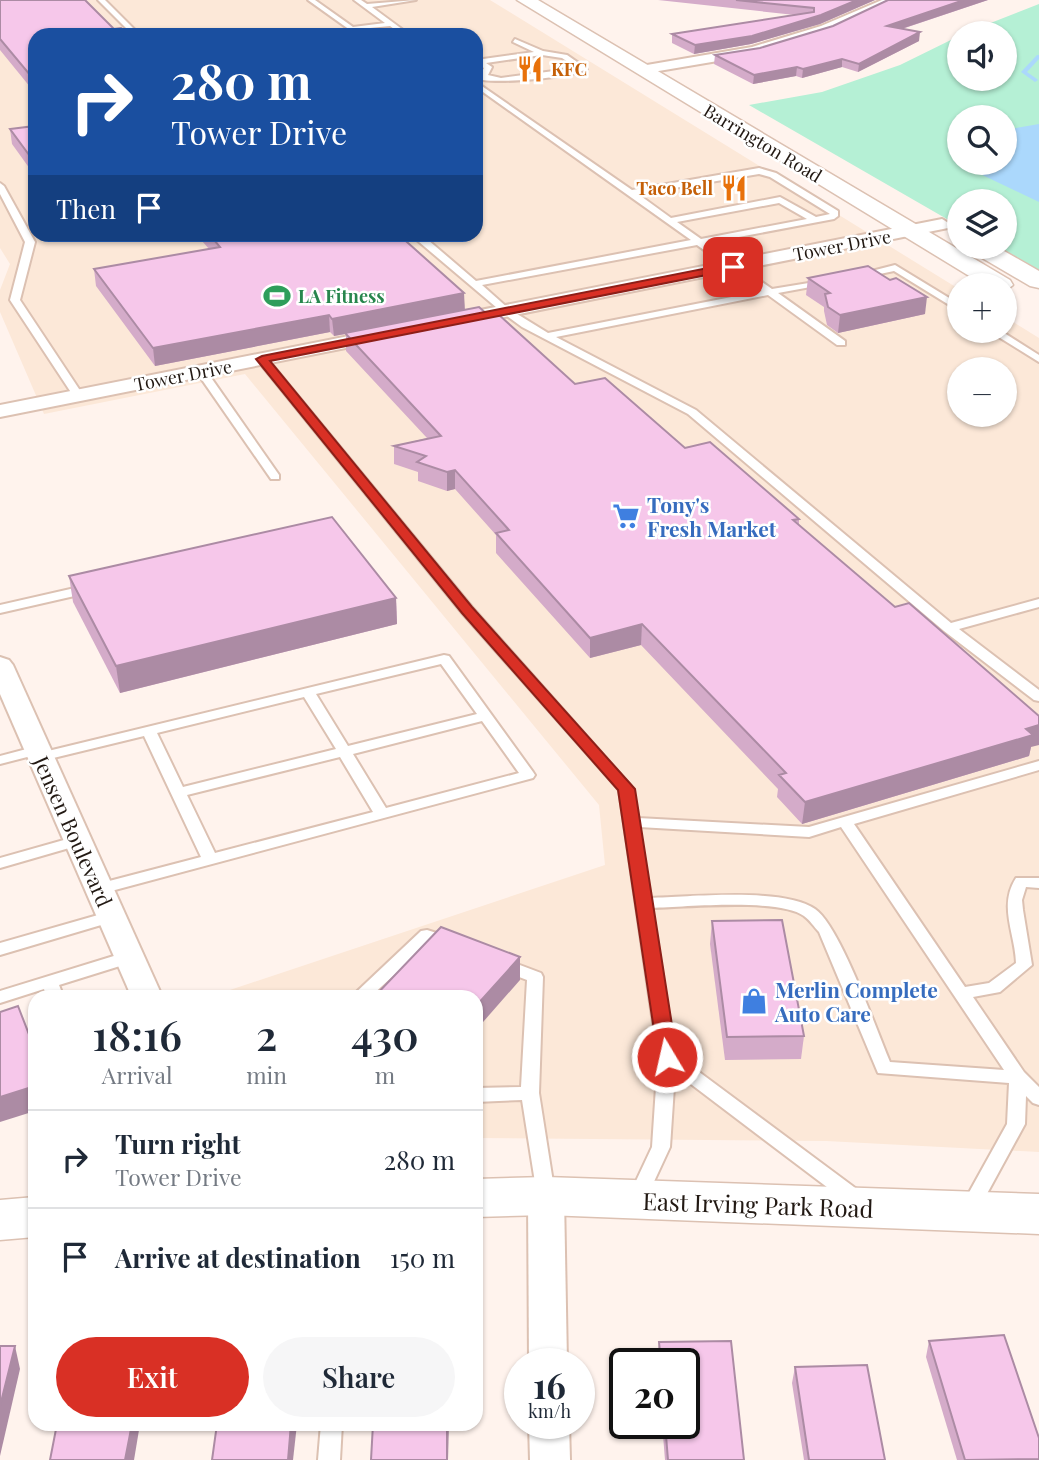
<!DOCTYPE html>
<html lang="en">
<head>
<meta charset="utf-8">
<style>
	body { margin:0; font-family:"Playfair Display",serif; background:#f6f6f7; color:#1f2937; height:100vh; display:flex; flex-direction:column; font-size:26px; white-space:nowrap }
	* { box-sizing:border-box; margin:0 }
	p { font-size:23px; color:#747a83 }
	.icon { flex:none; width:38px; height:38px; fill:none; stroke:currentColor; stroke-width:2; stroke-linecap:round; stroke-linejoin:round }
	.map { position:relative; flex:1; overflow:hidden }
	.sheet { position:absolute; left:28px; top:990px; width:455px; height:441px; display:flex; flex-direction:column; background:#fff; border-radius:21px; box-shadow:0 2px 5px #0004 }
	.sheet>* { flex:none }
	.banner { position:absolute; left:28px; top:28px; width:455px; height:214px; border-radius:21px; box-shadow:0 2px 5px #0004; background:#1a4fa0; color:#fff; overflow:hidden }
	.fabs { position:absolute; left:947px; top:21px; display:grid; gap:14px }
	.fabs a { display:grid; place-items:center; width:70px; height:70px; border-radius:50%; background:#fff; box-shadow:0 2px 5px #0004; font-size:35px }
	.speed { position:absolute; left:504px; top:1348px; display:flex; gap:14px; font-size:35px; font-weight:700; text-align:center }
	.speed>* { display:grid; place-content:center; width:91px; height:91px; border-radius:50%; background:#fff; box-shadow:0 2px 5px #0004; line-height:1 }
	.speed small { font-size:18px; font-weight:400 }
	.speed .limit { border:4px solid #111; border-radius:10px; background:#fff; color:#111 }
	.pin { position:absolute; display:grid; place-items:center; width:60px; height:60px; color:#fff; margin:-30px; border-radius:14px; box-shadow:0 4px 10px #0006 }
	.me { position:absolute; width:77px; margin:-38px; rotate:351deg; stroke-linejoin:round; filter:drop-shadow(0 0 5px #0008) }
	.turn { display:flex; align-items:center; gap:24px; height:147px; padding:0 28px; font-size:32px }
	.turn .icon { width:91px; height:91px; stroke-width:2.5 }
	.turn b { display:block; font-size:49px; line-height:60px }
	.then { display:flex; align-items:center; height:66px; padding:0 28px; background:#0003; gap:14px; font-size:26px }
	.eta { display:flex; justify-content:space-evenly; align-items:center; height:119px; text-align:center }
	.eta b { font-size:42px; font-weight:600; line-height:49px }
	.action { display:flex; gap:14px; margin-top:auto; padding:14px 28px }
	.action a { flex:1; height:80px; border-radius:42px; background:#d93025; color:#fff; font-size:28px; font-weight:600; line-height:80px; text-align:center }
	.action a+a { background:#f6f6f7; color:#1f2937 }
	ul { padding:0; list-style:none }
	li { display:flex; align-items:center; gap:21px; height:98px; padding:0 28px; border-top:2px solid #e0e1e3 }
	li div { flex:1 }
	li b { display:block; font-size:26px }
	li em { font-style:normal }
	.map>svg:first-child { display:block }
	.commercial { fill:#fce8d8; fill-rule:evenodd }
	.green { fill:#b5f0d5; fill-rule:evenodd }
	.water { fill:#abd8fc }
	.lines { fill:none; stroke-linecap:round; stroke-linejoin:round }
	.stream { fill:#abd8fc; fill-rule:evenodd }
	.service-casing { stroke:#dcc1b2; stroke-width:4 }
	.minor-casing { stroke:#dcc1b2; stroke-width:4 }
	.secondary-casing { stroke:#dcc1b2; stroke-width:3 }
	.service { fill:#fff; fill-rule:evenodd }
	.minor { fill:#fff; fill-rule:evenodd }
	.secondary { fill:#fff; fill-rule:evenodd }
	.wall { fill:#d4abc9 }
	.shaded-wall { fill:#ac8ba4 }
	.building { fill:#f6c7ea; stroke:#ac8ba4; stroke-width:2 }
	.route { fill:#d93025; stroke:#8d1f18; stroke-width:2 }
	.labels { text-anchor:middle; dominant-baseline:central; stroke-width:5; stroke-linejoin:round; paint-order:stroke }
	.far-food-label { font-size:18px; font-weight:bold; fill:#c56008; stroke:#fff; text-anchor:start }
	.far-street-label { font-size:18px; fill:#221913; stroke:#fff }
	.far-leisure-label { font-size:18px; font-weight:bold; fill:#27864d; stroke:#fff; text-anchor:start }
	.shop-label { font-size:21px; font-weight:bold; fill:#366cbe; stroke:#fff; text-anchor:start }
	.street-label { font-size:21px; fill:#221913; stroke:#fff }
	.near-street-label { font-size:24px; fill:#221913; stroke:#fff }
</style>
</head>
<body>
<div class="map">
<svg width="1039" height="1460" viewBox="0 0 1039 1460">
	<rect width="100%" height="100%" fill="#fff3ed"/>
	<!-- commercial -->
	<path class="commercial" d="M 0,0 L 490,0 L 959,289 L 959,331 L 1004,331 L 1005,317 L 1039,338 L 1039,1152 L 826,1141 L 476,1138 L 476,998 L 209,997 L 605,865 L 599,805 L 245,374 L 44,414 L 0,312 L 0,290 L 10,264 L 0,248 ZM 35,35 L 476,35 L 476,234 L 35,234 ZM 959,369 L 1004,369 L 1004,415 L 959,415 Z"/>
	<!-- green -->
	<path class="green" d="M 1039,4 L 1039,272 L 995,247 L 1004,247 L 1004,201 L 959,201 L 959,226 L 749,105 L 822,92 L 900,65 L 959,36 L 959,79 L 1004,79 L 1004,33 L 965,33 ZM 959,117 L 1004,117 L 1004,163 L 959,163 Z"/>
	<!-- water -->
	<path class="water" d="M 1039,124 L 1039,202 L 976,172 L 963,163 L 1004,163 L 1005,130 Z"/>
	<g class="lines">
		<!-- stream -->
		<path class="stream" d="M 1037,55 L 1039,55 L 1039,59 L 1027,72 L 1037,79 L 1038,80 L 1035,82 L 1021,72 Z"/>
		<!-- service casing -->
		<g class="service-casing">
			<g id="service">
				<path d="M 98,0 L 105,0 L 140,35 L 133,35 Z"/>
				<path d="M 308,0 L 315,0 L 353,27 L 385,23 L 354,0 L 361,0 L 367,4 L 416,0 L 372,7 L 410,35 L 402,35 L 390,26 L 350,30 Z"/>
				<path d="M 515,39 L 543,51 L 567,55 L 587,69 C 569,78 504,83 483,80 L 480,75 L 484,68 L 476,64 L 476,60 L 534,52 L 513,42 ZM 542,55 L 562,58 L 577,68 L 501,78 L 488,75 L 492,67 L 486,63 Z"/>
				<path d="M 476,82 L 632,190 L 759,168 L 776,173 L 838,211 L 838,216 L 834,219 L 707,243 L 772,289 L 827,280 L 827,284 L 778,293 L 845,341 L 845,345 L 837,345 L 768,295 L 556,337 L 696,410 L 951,623 L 1039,599 L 1039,607 L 959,629 L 1039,690 L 1039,701 L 1034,700 L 944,631 L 688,414 L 522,327 L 503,313 L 412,236 L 421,234 L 476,281 L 691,240 L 476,87 ZM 759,174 L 770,177 L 830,214 L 816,217 L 780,197 L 671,218 L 638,194 ZM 779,203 L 807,219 L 701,239 L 677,222 ZM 697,245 L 762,291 L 548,333 L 509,309 L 482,285 Z"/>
				<path d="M 0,183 L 4,186 L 35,242 L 20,300 L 83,395 L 82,397 L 74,397 L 10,300 L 25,242 L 0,194 Z"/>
				<path d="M 895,265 L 959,304 L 959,311 L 894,271 L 861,278 L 856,275 Z"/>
				<path d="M 989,331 L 1001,331 L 1039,355 L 1039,362 Z"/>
				<path d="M 262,356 L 266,357 L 472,607 L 631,786 L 638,818 L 809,827 L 1039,761 L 1039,770 L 854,824 L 965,987 L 989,983 L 1016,963 C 1015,933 998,906 1016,878 L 1039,878 L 1039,888 L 1026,887 L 1022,900 L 1023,910 L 1032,965 L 1000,992 L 973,997 L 1024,1072 L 1039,1087 L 1039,1105 L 1033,1103 L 1026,1096 L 1025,1124 L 977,1212 L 970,1214 L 963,1212 L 961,1207 L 1007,1124 L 1009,1083 L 878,1073 L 819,932 C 814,927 810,920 804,916 C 779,898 686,907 652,908 L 675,1054 L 862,1193 L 864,1198 L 862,1203 L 855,1205 L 848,1203 L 675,1072 L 670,1147 L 645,1201 L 638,1203 L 631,1201 L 629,1196 L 652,1147 L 658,1057 L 619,790 L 462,613 L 258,361 L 258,357 ZM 639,827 L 809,837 L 841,827 L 1004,1070 L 890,1062 C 876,1029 840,926 815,909 C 784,887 690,897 650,898 Z"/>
				<path d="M 201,368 L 205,369 L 279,475 L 279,479 L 271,479 L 196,371 Z"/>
				<path d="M 88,585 L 94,589 L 92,592 L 0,613 L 0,605 Z"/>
				<path d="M 444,655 L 449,656 L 533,772 L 535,775 L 533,778 L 100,894 L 94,893 L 92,889 L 94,885 L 201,857 L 144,736 L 41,761 L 36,760 L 35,755 L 0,764 L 0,756 L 38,746 L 43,747 L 44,752 ZM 441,664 L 477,714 L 348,746 L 316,694 ZM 304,697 L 336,749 L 183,787 L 157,733 ZM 482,721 L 519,773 L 386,808 L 353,754 ZM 340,757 L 373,812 L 215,853 L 187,795 Z"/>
				<path d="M 78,836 L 86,841 L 83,844 L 0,868 L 0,858 Z"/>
				<path d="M 112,911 L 118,912 L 120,916 L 118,920 L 0,955 L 0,943 Z"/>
				<path d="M 427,930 L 456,939 L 458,943 L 456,947 L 450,948 L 430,942 L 369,998 L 350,998 L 421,931 Z"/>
				<path d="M 130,951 L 136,953 L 138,957 L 136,961 L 59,985 L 64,998 L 47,998 L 44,989 L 0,1003 L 0,991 Z"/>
				<path d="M 504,959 L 541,973 L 543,977 L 539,1093 L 555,1195 L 553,1200 L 546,1202 L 539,1200 L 537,1195 L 522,1100 L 476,1102 L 476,1088 L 521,1087 L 527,980 L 498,969 L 496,965 L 498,961 Z"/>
				<path d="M 321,1424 L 342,1424 L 340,1460 L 318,1460 Z"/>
			</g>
		</g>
		<!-- minor casing -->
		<g class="minor-casing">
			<g id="minor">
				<path d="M 882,0 L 898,0 L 831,32 L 759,54 L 641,74 L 634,70 L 641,66 L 752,47 L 821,26 Z"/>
				<path d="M 942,219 L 950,224 L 948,228 L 455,327 L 446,321 L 455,315 Z"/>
				<path d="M 379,330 L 388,336 L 386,340 L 0,417 L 0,405 Z"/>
				<path d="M 0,657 L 9,660 L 13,665 L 163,998 L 132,998 L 0,694 Z"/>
				<path d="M 546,1182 L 558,1186 L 564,1196 L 567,1363 L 529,1363 L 528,1196 L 534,1186 Z"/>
				<path d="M 529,1423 L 569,1423 L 570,1460 L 530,1460 Z"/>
			</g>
		</g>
		<!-- secondary casing -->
		<g class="secondary-casing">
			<g id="secondary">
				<path d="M 517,0 L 538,0 L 1010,280 L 1013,285 L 1004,292 L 1004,285 L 984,285 Z"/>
				<path d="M 968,247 L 997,247 L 1039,271 L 1039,288 L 1030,286 L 972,252 Z"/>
				<path d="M 546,1177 L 1039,1194 L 1039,1234 L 546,1215 L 476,1217 L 476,1179 Z"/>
				<path d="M 35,1197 L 35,1237 L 0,1240 L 0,1200 Z"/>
			</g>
		</g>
		<!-- service -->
		<use href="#service" class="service"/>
		<!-- minor -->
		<use href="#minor" class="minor"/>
		<!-- secondary -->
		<use href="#secondary" class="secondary"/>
	</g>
	<!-- wall -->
	<g class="wall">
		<path d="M 0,0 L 114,29 L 35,35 L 35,93 L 0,50 Z"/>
		<path d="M 658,0 L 875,0 L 820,24 L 751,44 L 694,54 L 672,43 L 672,34 L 795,15 Z"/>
		<path d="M 888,0 L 988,0 L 902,29 L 919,41 L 858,72 L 842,67 L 802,78 L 796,76 L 753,84 L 714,64 L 715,55 L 760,48 L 833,26 Z"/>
		<path d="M 35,126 L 35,176 L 12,144 L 10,129 Z"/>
		<path d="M 196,234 L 398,234 L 465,310 L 489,316 L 575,384 L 685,448 L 799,519 L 799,525 L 1031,747 L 1029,756 L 802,824 L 777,797 L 778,789 L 641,645 L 590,658 L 496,553 L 496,535 L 455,489 L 447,491 L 418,481 L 418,472 L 394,464 L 394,446 L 427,438 L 346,351 L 346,334 L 334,336 L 330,332 L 155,366 L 96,286 L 94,269 L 209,249 Z"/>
		<path d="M 808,278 L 925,314 L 838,333 L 827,325 L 824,311 L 824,307 L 806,295 Z"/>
		<path d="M 69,576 L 396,598 L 397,624 L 120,693 L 73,602 Z"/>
		<path d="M 712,921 L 804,1036 L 801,1059 L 725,1060 L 710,944 Z"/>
		<path d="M 731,1341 L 744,1460 L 665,1460 L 662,1423 L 684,1423 L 684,1363 L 657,1363 L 659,1342 Z"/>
		<path d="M 929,1341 L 1039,1438 L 1039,1460 L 957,1460 L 926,1357 Z"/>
		<path d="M 795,1367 L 885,1460 L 804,1460 L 792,1383 Z"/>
	</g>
	<!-- shaded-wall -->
	<g class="shaded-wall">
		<path d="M 857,0 L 875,0 L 820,24 L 751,44 L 694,54 L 695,45 Z"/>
		<path d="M 964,0 L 988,0 L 886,34 L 887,26 Z"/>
		<path d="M 920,32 L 919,41 L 858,72 L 859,64 Z"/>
		<path d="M 842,59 L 842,67 L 802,78 L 803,69 Z"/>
		<path d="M 797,67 L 796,76 L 753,84 L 754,75 Z"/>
		<path d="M 464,293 L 465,311 L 334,336 L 332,319 Z"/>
		<path d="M 927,297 L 925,314 L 838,333 L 840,315 Z"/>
		<path d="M 329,315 L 330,332 L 155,366 L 153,348 Z"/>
		<path d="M 455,470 L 455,489 L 447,491 L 447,472 Z"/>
		<path d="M 396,598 L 397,624 L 120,693 L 116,666 Z"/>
		<path d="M 642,624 L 641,645 L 590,658 L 590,638 Z"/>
		<path d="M 1039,725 L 1039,745 L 1031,747 L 1029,756 L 802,824 L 805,802 Z"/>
		<path d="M 520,957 L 520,980 L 476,1030 L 476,1006 Z"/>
		<path d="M 35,1086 L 35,1111 L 0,1122 L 0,1097 Z"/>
		<path d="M 15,1346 L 20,1369 L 0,1456 L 0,1406 Z"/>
		<path d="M 132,1424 L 140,1424 L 134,1460 L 125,1460 Z"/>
		<path d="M 291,1424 L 297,1424 L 293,1460 L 288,1460 Z"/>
		<path d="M 447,1424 L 449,1424 L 448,1460 L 447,1460 Z"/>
	</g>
	<!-- building -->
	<g class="building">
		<path d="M 0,0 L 85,0 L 114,29 L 121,28 L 127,35 L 35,35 L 35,81 L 0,39 Z"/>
		<path d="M 736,0 L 857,0 L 821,15 L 752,36 L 695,45 L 672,34 L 814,12 L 814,8 Z"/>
		<path d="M 888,0 L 964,0 L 887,26 L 920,32 L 859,64 L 842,59 L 803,69 L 797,67 L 754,75 L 715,55 L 760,48 L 833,26 Z"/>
		<path d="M 35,126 L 35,163 L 10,129 Z"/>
		<path d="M 209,234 L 398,234 L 464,293 L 332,319 L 329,315 L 153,348 L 94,269 L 220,247 Z"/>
		<path d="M 868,266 L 890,280 L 896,278 L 927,297 L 840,315 L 828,307 L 825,294 L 830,293 L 808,278 Z"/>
		<path d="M 479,307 L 489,316 L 498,314 L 575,384 L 605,378 L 685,448 L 710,442 L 799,519 L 793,520 L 895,607 L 909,603 L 1039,716 L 1039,725 L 1026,729 L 1033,735 L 805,802 L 779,775 L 786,773 L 642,624 L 590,638 L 496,533 L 509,530 L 455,470 L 447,472 L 417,462 L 426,456 L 394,446 L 441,436 L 345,333 Z"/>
		<path d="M 332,517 L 396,598 L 116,666 L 69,576 Z"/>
		<path d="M 782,920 L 804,1036 L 727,1037 L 712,921 Z"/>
		<path d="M 441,927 L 520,957 L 476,1006 L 476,998 L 373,998 Z"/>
		<path d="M 18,1006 L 35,1050 L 35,1086 L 0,1097 L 0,1012 Z"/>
		<path d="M 1004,1335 L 1039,1438 L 1039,1459 L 965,1460 L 929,1341 Z"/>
		<path d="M 731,1341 L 744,1460 L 668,1460 L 665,1423 L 684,1423 L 684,1363 L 661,1363 L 659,1342 Z"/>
		<path d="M 0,1346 L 15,1346 L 0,1406 Z"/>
		<path d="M 867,1365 L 885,1460 L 809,1460 L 795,1367 Z"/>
		<path d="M 57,1424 L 132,1424 L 125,1460 L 50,1460 Z"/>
		<path d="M 217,1424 L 291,1424 L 288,1460 L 212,1460 Z"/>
		<path d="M 373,1424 L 447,1424 L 447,1460 L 371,1460 Z"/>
	</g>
	<!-- route -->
	<path class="route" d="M 733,263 L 739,267 L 737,269 L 270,361 L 472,607 L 635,789 L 677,1057 L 674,1062 L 660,1062 L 658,1057 L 618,790 L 462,613 L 256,359 L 262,356 Z"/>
	<!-- icons -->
	<defs>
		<g id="restaurant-bare" transform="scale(2.1)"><path d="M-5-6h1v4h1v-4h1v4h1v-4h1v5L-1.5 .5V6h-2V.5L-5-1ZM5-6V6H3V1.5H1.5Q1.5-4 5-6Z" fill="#e8710a" stroke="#fff" stroke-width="2.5" paint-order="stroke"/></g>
		<g id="stadium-bare" transform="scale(2.1)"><path d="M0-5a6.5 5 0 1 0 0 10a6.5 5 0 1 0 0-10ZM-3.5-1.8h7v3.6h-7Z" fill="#2e9e5b" stroke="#fff" stroke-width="2.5" paint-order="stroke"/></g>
		<g id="supermarket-bare" transform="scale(2.1)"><path d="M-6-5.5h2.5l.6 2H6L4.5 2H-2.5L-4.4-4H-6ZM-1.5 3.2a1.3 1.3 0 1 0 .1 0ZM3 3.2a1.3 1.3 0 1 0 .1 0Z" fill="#3f7fe0" stroke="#fff" stroke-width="2.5" paint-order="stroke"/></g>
		<g id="shop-bare" transform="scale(2.1)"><path d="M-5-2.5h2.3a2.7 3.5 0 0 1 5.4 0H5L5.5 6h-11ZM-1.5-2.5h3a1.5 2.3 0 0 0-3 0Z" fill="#3f7fe0" stroke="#fff" stroke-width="2.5" paint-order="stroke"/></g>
	</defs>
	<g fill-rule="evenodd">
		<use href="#restaurant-bare" x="530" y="69"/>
		<use href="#restaurant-bare" x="734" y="188"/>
		<use href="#stadium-bare" x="277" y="296"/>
		<use href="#supermarket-bare" x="626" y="516"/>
		<use href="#shop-bare" x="754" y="1001"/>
	</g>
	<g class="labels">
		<!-- far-food labels -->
		<g class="far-food-label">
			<text x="551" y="69">KFC</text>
			<text x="713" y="188" text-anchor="end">Taco Bell</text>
		</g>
		<!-- far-street labels -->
		<g class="far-street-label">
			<text transform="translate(763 143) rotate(31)">Barrington Road</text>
			<text transform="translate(842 245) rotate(-11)">Tower Drive</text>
			<text transform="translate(183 375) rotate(-11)">Tower Drive</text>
		</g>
		<!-- far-leisure labels -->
		<g class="far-leisure-label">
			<text x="298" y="296">LA Fitness</text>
		</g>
		<!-- shop labels -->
		<g class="shop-label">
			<text x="647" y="504">Tony's<tspan x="647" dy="24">Fresh Market</tspan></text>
			<text x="775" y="989">Merlin Complete<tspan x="775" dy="24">Auto Care</tspan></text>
		</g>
		<!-- street labels -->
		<g class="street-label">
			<text transform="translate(74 831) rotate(66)">Jensen Boulevard</text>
		</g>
		<!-- near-street labels -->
		<g class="near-street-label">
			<text transform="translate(758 1204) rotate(2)">East Irving Park Road</text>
		</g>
	</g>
</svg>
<div class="fabs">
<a><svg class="icon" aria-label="sound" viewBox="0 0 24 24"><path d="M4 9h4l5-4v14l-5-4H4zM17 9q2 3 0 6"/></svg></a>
<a><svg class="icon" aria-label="search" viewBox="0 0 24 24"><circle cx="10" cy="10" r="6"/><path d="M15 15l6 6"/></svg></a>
<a><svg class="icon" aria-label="layers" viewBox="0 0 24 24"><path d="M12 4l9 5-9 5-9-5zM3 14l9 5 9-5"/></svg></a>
<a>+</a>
<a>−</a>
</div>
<div class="speed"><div>16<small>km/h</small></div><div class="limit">20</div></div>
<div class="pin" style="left:733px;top:267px;background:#d93025"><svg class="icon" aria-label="arrive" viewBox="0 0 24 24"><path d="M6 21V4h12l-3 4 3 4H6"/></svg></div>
<svg class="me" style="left:667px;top:1057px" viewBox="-20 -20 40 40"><circle r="17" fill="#d93025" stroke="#fff" stroke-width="3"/><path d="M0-11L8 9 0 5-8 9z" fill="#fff"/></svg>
<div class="banner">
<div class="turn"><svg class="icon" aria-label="right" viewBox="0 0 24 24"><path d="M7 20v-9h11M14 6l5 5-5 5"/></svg><div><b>280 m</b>Tower Drive</div></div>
<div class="then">Then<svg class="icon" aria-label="arrive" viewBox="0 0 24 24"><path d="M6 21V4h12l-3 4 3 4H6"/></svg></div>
</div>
<section class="sheet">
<div class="eta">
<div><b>18:16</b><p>Arrival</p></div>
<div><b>2</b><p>min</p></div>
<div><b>430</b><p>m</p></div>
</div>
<ul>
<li><svg class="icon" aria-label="right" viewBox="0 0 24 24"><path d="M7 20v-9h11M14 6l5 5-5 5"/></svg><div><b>Turn right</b><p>Tower Drive</p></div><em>280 m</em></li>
<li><svg class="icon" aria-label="arrive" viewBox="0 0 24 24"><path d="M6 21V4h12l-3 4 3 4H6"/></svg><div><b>Arrive at destination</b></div><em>150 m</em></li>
</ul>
<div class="action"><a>Exit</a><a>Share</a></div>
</section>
</div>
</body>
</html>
